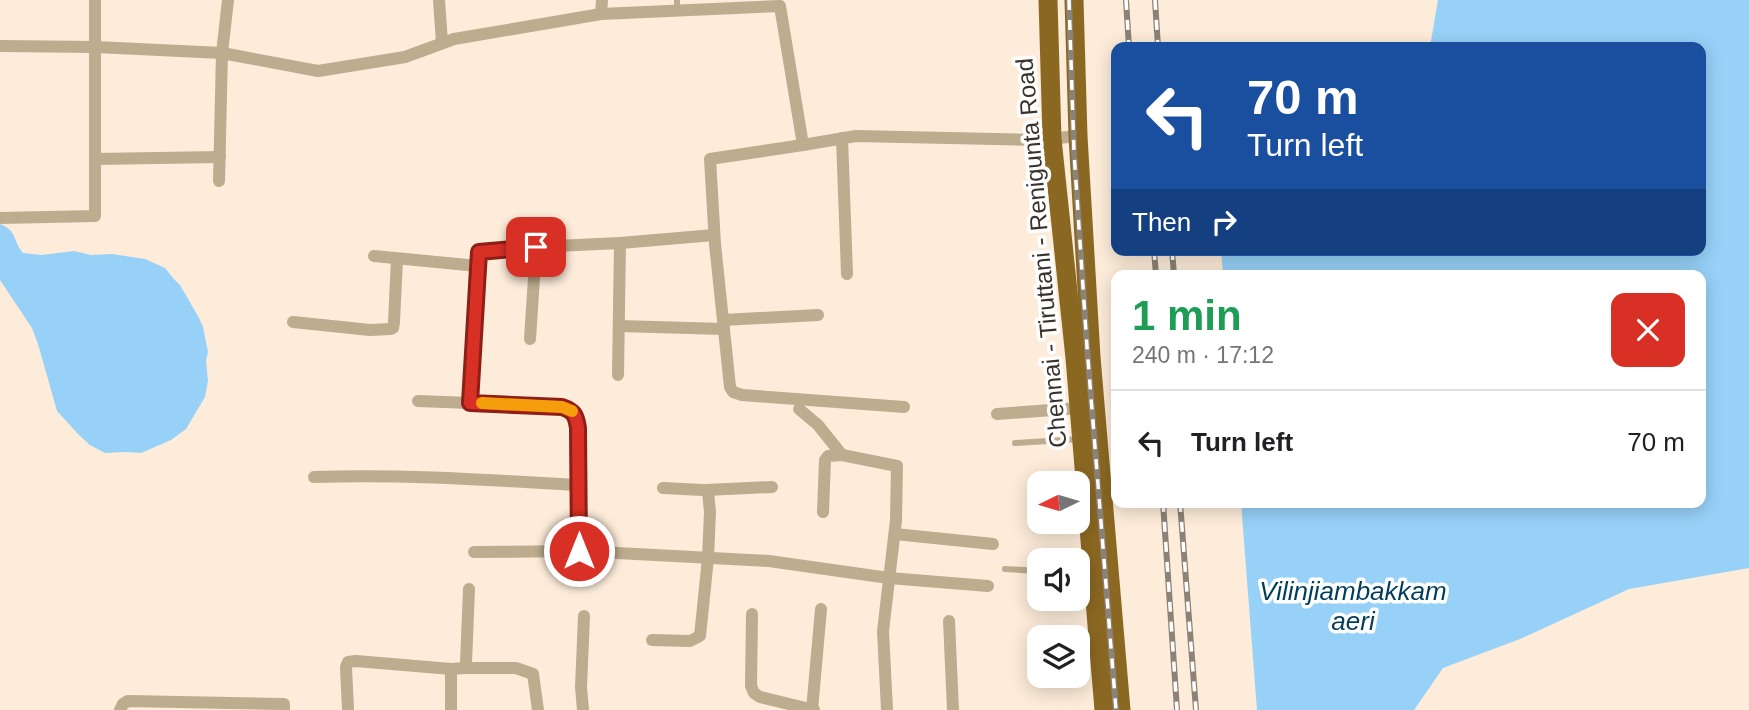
<!DOCTYPE html>
<html lang="en">
<head>
<meta charset="utf-8">
<style>
	body { margin:0; font-family:Arial,sans-serif; background:#f6f6f6; color:#202124; height:100vh; display:flex; flex-direction:column; font-size:26px; white-space:nowrap }
	* { box-sizing:border-box; margin:0 }
	p { font-size:23px; color:#757577 }
	.icon { flex:none; width:38px; height:38px; fill:none; stroke:currentColor; stroke-width:2; stroke-linecap:round; stroke-linejoin:round }
	.map { position:relative; flex:1; overflow:hidden }
	.drawer { position:absolute; left:1111px; top:270px; width:595px; height:238px; display:flex; flex-direction:column; background:#fff; border-radius:14px; box-shadow:0 4px 18px #0003 }
	.drawer>* { flex:none }
	.hud { position:absolute; left:1111px; top:42px; width:595px; height:214px; border-radius:14px; box-shadow:0 4px 18px #0003; background:#1a4fa0; color:#fff; overflow:hidden }
	.needle { width:46px; rotate:265deg }
	.controls { position:absolute; left:1027px; top:471px; display:grid; gap:14px }
	.controls a { display:grid; place-items:center; width:63px; height:63px; border-radius:14px; background:#fff; box-shadow:0 4px 18px #0003; font-size:35px }
	.pin { position:absolute; display:grid; place-items:center; width:60px; height:60px; color:#fff; margin:-30px; border-radius:14px; box-shadow:0 4px 10px #0006 }
	.me { position:absolute; width:77px; margin:-38px; rotate:0deg; stroke-linejoin:round; filter:drop-shadow(0 0 5px #0008) }
	.turn { display:flex; align-items:center; gap:24px; height:147px; padding:0 21px; font-size:32px }
	.turn .icon { width:91px; height:91px; stroke-width:2.5 }
	.turn b { display:block; font-size:49px; line-height:60px }
	.then { display:flex; align-items:center; height:66px; padding:0 21px; background:#0003; gap:14px; font-size:26px }
	.round { display:grid; place-items:center; flex:none; width:74px; height:74px; border-radius:14px; background:#f6f6f6 }
	.headline { display:flex; align-items:center; justify-content:space-between; height:119px; padding:0 21px }
	h1 { font-size:42px; font-weight:600; line-height:52px; color:#1e9e55 }
	ul { padding:0; list-style:none }
	li { display:flex; align-items:center; gap:21px; height:105px; padding:0 21px; border-top:2px solid #e0e0e0 }
	li div { flex:1 }
	li b { display:block; font-size:26px }
	li em { font-style:normal }
	.map>svg:first-child { display:block }
	.water { fill:#97d1f8 }
	.lines { fill:none; stroke-linecap:round; stroke-linejoin:round }
	.service { stroke:#bdac8e; stroke-width:6 }
	.minor { stroke:#bdac8e; stroke-width:12 }
	.trunk { stroke:#8b6822; stroke-width:19 }
	.rail-casing { stroke:#8d8276; stroke-width:6 }
	.rail { stroke:#fff; stroke-width:3.5; stroke-dasharray:10; stroke-linecap:butt }
	.route-casing { stroke:#8d1f18; stroke-width:18 }
	.route { stroke:#d93025; stroke-width:12 }
	.slow { stroke:#f59e0b; stroke-width:12 }
	.labels { text-anchor:middle; dominant-baseline:central; stroke-width:7; stroke-linejoin:round; paint-order:stroke }
	.street-label { font-size:24px; fill:#3a332c; stroke:#fff }
	.water-label { font-size:26px; font-style:italic; fill:#003d5c; stroke:#fff }
</style>
</head>
<body>
<div class="map">
<svg width="1749" height="710" viewBox="0 0 1749 710">
	<rect width="100%" height="100%" fill="#fdecd9"/>
	<!-- water -->
	<g class="water">
		<path d="M 1438,0 L 1749,0 L 1749,568 L 1629,589 L 1520,639 L 1443,668 L 1414,710 L 1257,710 L 1241,502 L 1701,502 L 1701,275 L 1223,275 L 1221,250 L 1701,250 L 1701,47 L 1430,47 Z"/>
		<path d="M 0,224 C 17,230 13,241 23,253 L 41,255 L 74,251 L 91,255 L 112,254 L 145,259 L 165,268 L 173,278 L 180,285 L 199,318 L 203,327 L 208,352 L 206,361 L 208,381 L 205,397 L 186,429 L 171,440 L 141,453 L 125,452 L 105,453 L 90,445 L 79,435 L 57,411 L 38,344 L 32,328 L 0,280 Z"/>
	</g>
	<g class="lines">
		<!-- service -->
		<g class="service">
			<path d="M 677,11 L 677,0"/>
			<path d="M 1015,443 L 1080,439"/>
			<path d="M 1005,569 L 1040,571"/>
		</g>
		<!-- minor -->
		<g class="minor">
			<path d="M 439,0 L 442,43"/>
			<path d="M 601,14 L 602,0"/>
			<path d="M 0,46 L 96,47 L 222,53 L 318,71 L 405,57 L 454,39 L 601,14 L 780,6 L 803,145 L 856,136 L 1039,140 L 1078,136"/>
			<path d="M 842,138 L 847,274"/>
			<path d="M 803,145 L 710,159 L 715,244 L 730,387 L 733,392 L 742,395 L 904,407"/>
			<path d="M 95,159 L 220,157"/>
			<path d="M 219,181 L 222,53 L 228,0"/>
			<path d="M 0,218 L 95,216 L 95,0"/>
			<path d="M 374,256 L 478,266"/>
			<path d="M 723,320 L 818,315"/>
			<path d="M 293,322 L 370,330 L 391,329 L 393,328 L 394,322 L 397,259"/>
			<path d="M 619,326 L 724,329"/>
			<path d="M 530,339 L 536,247"/>
			<path d="M 618,375 L 620,243"/>
			<path d="M 418,401 L 470,403 L 479,252 L 512,248 L 620,243 L 714,235"/>
			<path d="M 470,403 L 562,407 C 574,411 576,415 578,428 L 579,551"/>
			<path d="M 799,409 L 818,425 L 842,455"/>
			<path d="M 997,414 L 1079,408"/>
			<path d="M 314,477 C 402,474 490,480 578,485"/>
			<path d="M 706,490 L 772,487"/>
			<path d="M 823,512 L 825,460 L 828,456 L 842,455 L 897,466 L 896,520 L 883,631 L 887,710"/>
			<path d="M 895,534 L 993,544"/>
			<path d="M 474,552 L 579,551 L 769,561 L 889,578 L 988,586"/>
			<path d="M 752,614 L 751,686 L 754,693 L 760,697 L 814,710"/>
			<path d="M 949,621 L 953,710"/>
			<path d="M 652,640 L 690,641 L 700,636 L 708,558 L 710,512 L 708,492 L 703,490 L 663,488"/>
			<path d="M 464,668 L 516,668 L 533,674 L 538,710"/>
			<path d="M 451,669 L 451,710"/>
			<path d="M 120,710 L 123,704 L 128,701 L 284,704 L 284,710"/>
			<path d="M 348,710 L 346,667 L 348,662 L 356,661 L 451,669 L 464,668 L 466,663 L 469,589"/>
			<path d="M 583,710 L 581,687 L 584,616"/>
			<path d="M 812,710 L 821,609"/>
		</g>
		<!-- trunk -->
		<g class="trunk">
			<path d="M 1048,0 L 1052,139 L 1075,358 L 1104,710"/>
			<path d="M 1074,0 L 1078,136 L 1091,357 L 1121,710"/>
		</g>
		<!-- rail casing -->
		<g class="rail-casing">
			<g id="rail">
				<path d="M 1069,0 L 1074,152 L 1087,347 L 1116,710"/>
				<path d="M 1126,0 L 1129,47"/>
				<path d="M 1155,0 L 1158,47"/>
				<path d="M 1154,250 L 1156,275"/>
				<path d="M 1172,250 L 1174,275"/>
				<path d="M 1163,502 L 1177,710"/>
				<path d="M 1180,502 L 1196,710"/>
			</g>
		</g>
		<!-- rail -->
		<use href="#rail" class="rail"/>
	</g>
	<g class="lines">
		<!-- route casing -->
		<g class="route-casing">
			<path id="route" d="M 536,247 L 479,252 L 470,403 L 562,407 C 574,411 576,415 578,428 L 579,551"/>
		</g>
		<!-- route -->
		<use href="#route" class="route"/>
		<!-- slow -->
		<path class="slow" d="M 482,403 L 562,407 L 572,411"/>
	</g>
	<g class="labels">
		<!-- street labels -->
		<g class="street-label">
			<text transform="translate(1041 253) rotate(-95)">Chennai - Tiruttani - Renigunta Road</text>
		</g>
		<!-- water labels -->
		<g class="water-label">
			<text x="1353" y="591">Vilinjiambakkam<tspan x="1353" dy="30">aeri</tspan></text>
		</g>
	</g>
</svg>
<div class="controls">
<a><svg class="needle" viewBox="-14 -14 28 28"><path d="M0-13l5 13h-10z" fill="#e53935"/><path d="M0 13l5-13h-10z" fill="#757577"/></svg></a>
<a><svg class="icon" aria-label="sound" viewBox="0 0 24 24"><path d="M4 9h4l5-4v14l-5-4H4zM17 9q2 3 0 6"/></svg></a>
<a><svg class="icon" aria-label="layers" viewBox="0 0 24 24"><path d="M12 4l9 5-9 5-9-5zM3 14l9 5 9-5"/></svg></a>
</div>
<div class="pin" style="left:536px;top:247px;background:#d93025"><svg class="icon" aria-label="arrive" viewBox="0 0 24 24"><path d="M6 21V4h12l-3 4 3 4H6"/></svg></div>
<svg class="me" style="left:579px;top:551px" viewBox="-20 -20 40 40"><circle r="17" fill="#d93025" stroke="#fff" stroke-width="3"/><path d="M0-11L8 9 0 5-8 9z" fill="#fff"/></svg>
<div class="hud">
<div class="turn"><svg class="icon" aria-label="left" viewBox="0 0 24 24"><path d="M17 20v-9H6M10 6l-5 5 5 5"/></svg><div><b>70 m</b>Turn left</div></div>
<div class="then">Then<svg class="icon" aria-label="right" viewBox="0 0 24 24"><path d="M7 20v-9h11M14 6l5 5-5 5"/></svg></div>
</div>
<section class="drawer">
<div class="headline"><div><h1>1 min</h1><p>240 m · 17:12</p></div><a class="round" style="background:#d93025;color:#fff"><svg class="icon" aria-label="close" viewBox="0 0 24 24"><path d="M6 6l12 12M18 6L6 18"/></svg></a></div>
<ul>
<li><svg class="icon" aria-label="left" viewBox="0 0 24 24"><path d="M17 20v-9H6M10 6l-5 5 5 5"/></svg><div><b>Turn left</b></div><em>70 m</em></li>
</ul>
</section>
</div>
</body>
</html>
